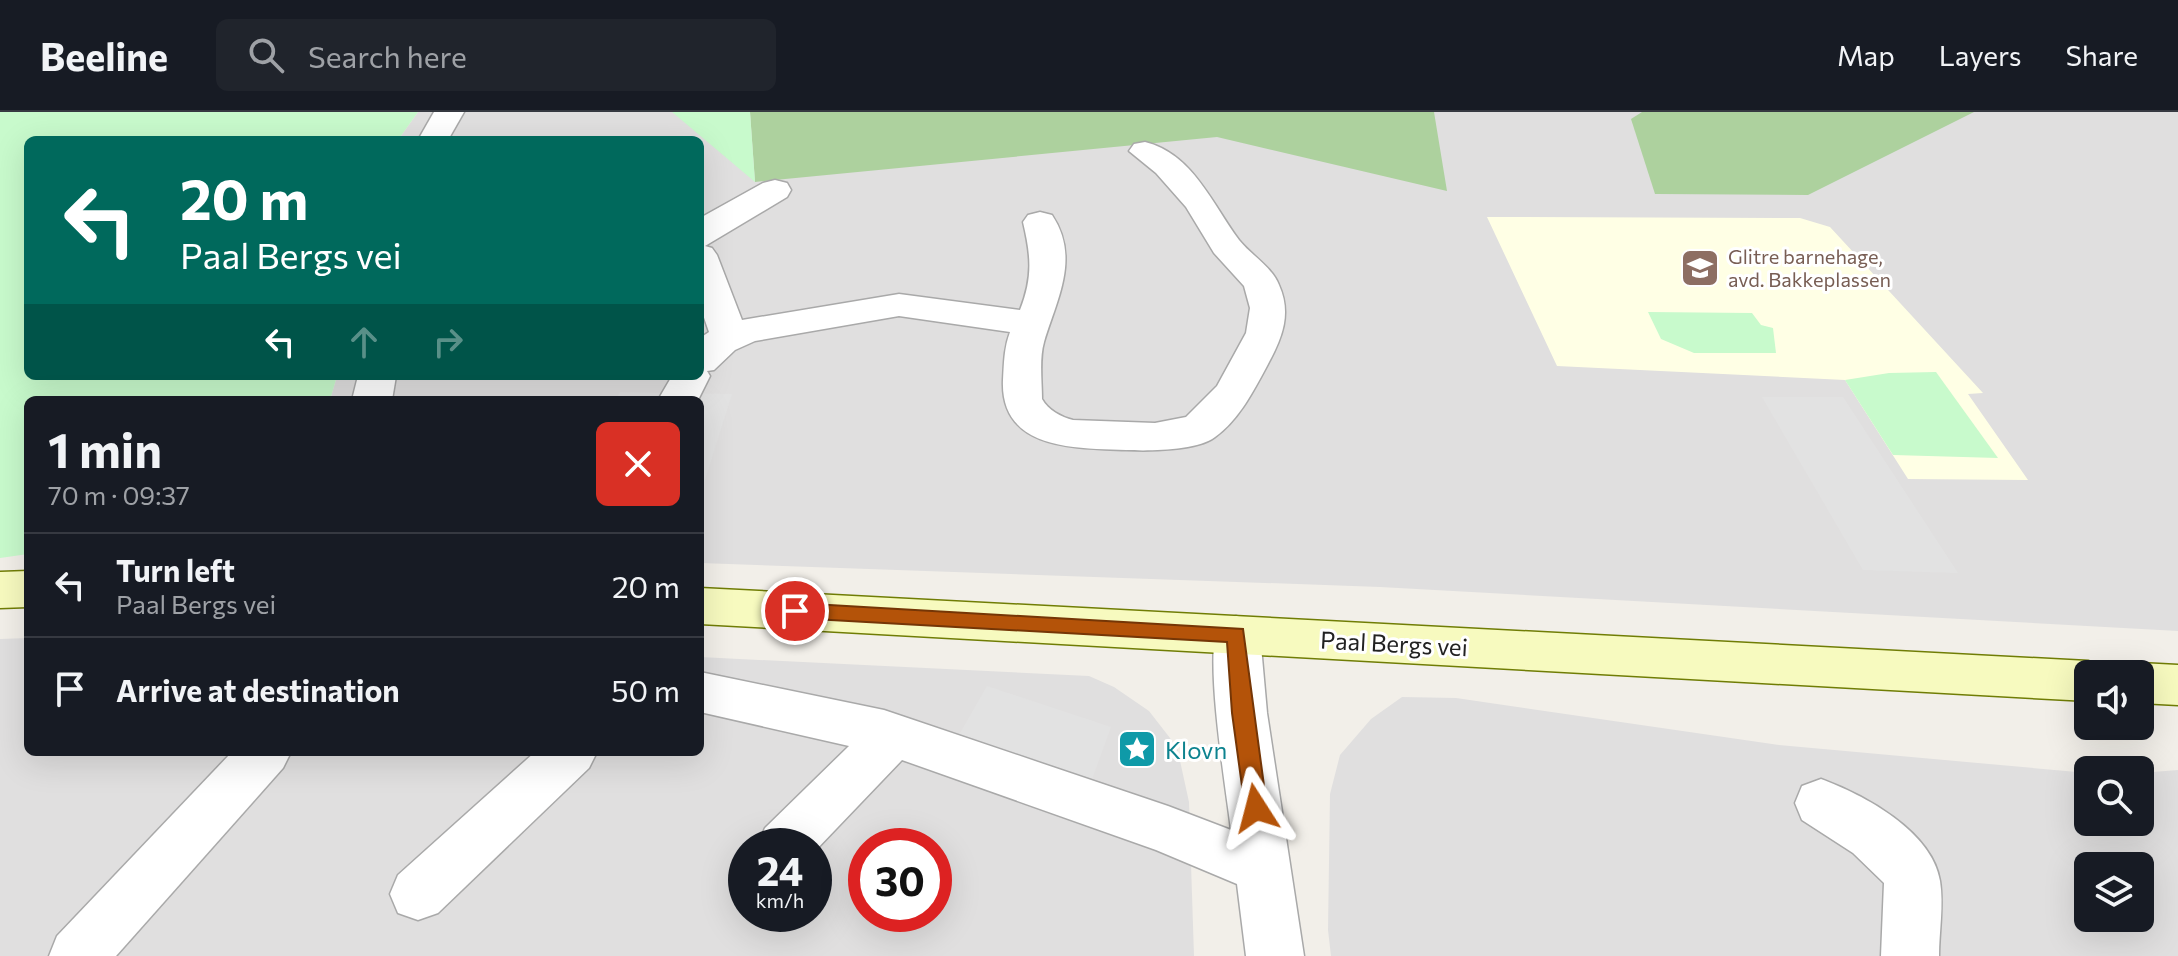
<!DOCTYPE html>
<html lang="en">
<head>
<meta charset="utf-8">
<style>
	body { margin:0; font-family:Commissioner,sans-serif; background:#20242c; color:#f1f3f6; height:100vh; display:flex; flex-direction:column; font-size:30px; white-space:nowrap }
	* { box-sizing:border-box; margin:0 }
	p { font-size:26px; color:#9ea1a6 }
	.icon { flex:none; width:44px; height:44px; fill:none; stroke:currentColor; stroke-width:2; stroke-linecap:round; stroke-linejoin:round }
	.map { position:relative; flex:1; overflow:hidden }
	.side { position:absolute; left:24px; top:284px; width:680px; height:360px; display:flex; flex-direction:column; background:#171b24; border-radius:12px; box-shadow:0 8px 32px #0002 }
	.side>* { flex:none }
	.hud { position:absolute; left:24px; top:24px; width:680px; height:244px; border-radius:12px; box-shadow:0 8px 32px #0002; background:#00695c; color:#fff; overflow:hidden }
	.tools { position:absolute; left:2074px; top:548px; display:grid; gap:16px }
	.tools a { display:grid; place-items:center; width:80px; height:80px; border-radius:12px; background:#171b24; box-shadow:0 8px 32px #0002; font-size:40px }
	.speed { position:absolute; left:728px; top:716px; display:flex; gap:16px; font-size:40px; font-weight:700; text-align:center }
	.speed>* { display:grid; place-content:center; width:104px; height:104px; border-radius:50%; background:#171b24; box-shadow:0 8px 32px #0002; line-height:1 }
	.speed small { font-size:20px; font-weight:400 }
	.speed .limit { border:12px solid #d22; background:#fff; color:#111 }
	.pin { position:absolute; display:grid; place-items:center; width:68px; height:68px; color:#fff; margin:-34px; border:4px solid #fff; border-radius:50%; box-shadow:0 2px 8px #0007 }
	.me { position:absolute; width:88px; margin:-44px; rotate:351deg; stroke-linejoin:round; filter:drop-shadow(0 0 6px #0008) }
	.turn { display:flex; align-items:center; gap:28px; height:168px; padding:0 24px; font-size:36px }
	.turn .icon { width:104px; height:104px; stroke-width:2.5 }
	.turn b { display:block; font-size:56px; line-height:68px }
	.lanes { display:flex; align-items:center; height:76px; padding:0 24px; background:#0003; justify-content:center; gap:40px; direction:ltr }
	.lanes .off { opacity:.35 }
	.round { display:grid; place-items:center; flex:none; width:84px; height:84px; border-radius:12px; background:#20242c }
	.head { display:flex; align-items:center; justify-content:space-between; height:136px; padding:0 24px }
	h1 { font-size:48px; font-weight:700; line-height:60px }
	ul { padding:0; list-style:none }
	li { display:flex; align-items:center; gap:24px; height:104px; padding:0 24px; border-top:2px solid #363941 }
	li div { flex:1 }
	li b { display:block; font-size:30px }
	li em { font-style:normal }
	header { display:flex; align-items:center; gap:48px; box-sizing:border-box; height:112px; padding:0 40px; background:#171b24; border-bottom:2px solid #363941 }
	header strong { font-size:38px }
	nav { display:flex; gap:44px; margin-inline-start:auto; font-size:28px }
	.search { width:560px; height:72px; background:#20242c; display:flex; align-items:center; gap:20px; box-sizing:border-box; padding:0 28px; border-radius:12px; color:#9ea1a6; font-size:30px }
	.map>svg:first-child { display:block }
	.residential { fill:#e0dfdf; fill-rule:evenodd }
	.education { fill:#ffffe5 }
	.forest { fill:#add19e }
	.park { fill:#c8facc }
	.parking { fill:#e2e2e2 }
	.lines { fill:none; stroke-linecap:round; stroke-linejoin:round }
	.street-casing { stroke:#a9a9a9; stroke-width:3 }
	.secondary-casing { stroke:#707d05; stroke-width:3 }
	.street { fill:#fff; fill-rule:evenodd }
	.secondary { fill:#f7fabf; fill-rule:evenodd }
	.route { fill:#b45309; stroke:#753606; stroke-width:2 }
	.labels { text-anchor:middle; dominant-baseline:central; stroke-width:6; stroke-linejoin:round; paint-order:stroke }
	.far-education-label { font-size:20px; fill:#785e54; stroke:#fff; text-anchor:start }
	.street-label { font-size:24px; fill:#222; stroke:#fff }
	.culture-label { font-size:24px; fill:#0d838f; stroke:#fff; text-anchor:start }
</style>
</head>
<body>
<header>
<strong>Beeline</strong>
<div class="search"><svg class="icon" aria-label="search" viewBox="0 0 24 24"><circle cx="10" cy="10" r="6"/><path d="M15 15l6 6"/></svg>Search here</div>
<nav><a>Map</a><a>Layers</a><a>Share</a></nav>
</header>
<div class="map">
<svg width="2178" height="844" viewBox="0 0 2178 844">
	<rect width="100%" height="100%" fill="#f2efe9"/>
	<!-- residential -->
	<g class="residential">
		<path d="M 418,0 L 2178,0 L 2178,519 L 1380,475 L 700,451 L 700,288 L 330,288 L 337,264 L 700,264 L 700,28 L 398,28 Z"/>
		<path d="M 28,526 L 28,640 L 700,640 L 700,545 L 1089,564 L 1114,575 L 1149,599 L 1177,635 L 1189,690 L 1194,844 L 0,844 L 0,527 ZM 746,734 L 814,734 L 814,802 L 746,802 ZM 866,734 L 934,734 L 934,802 L 866,802 Z"/>
		<path d="M 1402,585 L 1456,586 L 1779,633 L 2088,661 L 2088,710 L 2140,710 L 2140,661 L 2178,658 L 2178,844 L 1331,844 L 1328,818 L 1330,682 L 1340,643 L 1371,607 ZM 2088,754 L 2140,754 L 2140,806 L 2088,806 Z"/>
	</g>
	<!-- education -->
	<path class="education" d="M 1487,105 L 1800,106 L 1830,115 L 1983,281 L 1968,282 L 2028,368 L 1908,367 L 1845,268 L 1557,254 Z"/>
	<!-- forest -->
	<g class="forest">
		<path d="M 750,0 L 1434,0 L 1447,79 L 1217,25 L 755,70 Z"/>
		<path d="M 1642,0 L 1974,0 L 1808,83 L 1655,82 L 1631,7 Z"/>
	</g>
	<!-- park -->
	<g class="park">
		<path d="M 0,0 L 418,0 L 398,28 L 28,28 L 28,264 L 337,264 L 330,288 L 28,288 L 28,442 L 0,446 Z"/>
		<path d="M 672,0 L 750,0 L 755,70 Z"/>
		<path d="M 1648,200 L 1752,201 L 1761,213 L 1773,216 L 1776,241 L 1694,241 L 1661,227 Z"/>
		<path d="M 1936,260 L 1998,346 L 1893,343 L 1845,268 L 1889,261 Z"/>
	</g>
	<!-- parking -->
	<g class="parking">
		<path d="M 620,280 L 732,282 L 700,384 L 700,288 L 616,288 Z"/>
		<path d="M 1762,285 L 1843,285 L 1958,461 L 1863,458 Z"/>
		<path d="M 987,574 L 1111,615 L 1092,667 L 959,623 Z"/>
	</g>
	<g class="lines">
		<!-- street casing -->
		<g class="street-casing">
			<g id="street">
				<path d="M 434,0 L 464,0 L 448,28 L 418,28 Z"/>
				<path d="M 1145,30 C 1192,41 1213,93 1239,128 C 1251,143 1272,155 1279,173 C 1292,202 1282,226 1268,252 C 1254,278 1239,308 1215,325 C 1197,339 1148,339 1126,338 C 1075,336 1000,338 1003,268 C 1004,251 1004,236 1010,220 L 899,204 L 755,229 L 735,238 L 714,258 L 707,259 L 710,264 L 698,288 L 658,288 L 672,264 L 700,264 L 700,226 L 709,220 L 700,194 L 700,106 L 763,71 L 775,68 L 787,71 L 791,78 L 787,85 L 705,134 L 712,136 L 717,143 L 742,208 L 899,182 L 1020,198 C 1033,165 1031,144 1023,110 L 1028,103 L 1040,100 L 1052,103 C 1081,146 1056,189 1044,230 C 1039,247 1042,269 1042,287 C 1048,298 1061,305 1073,308 L 1155,311 L 1186,305 L 1217,274 L 1246,221 L 1250,196 L 1244,174 L 1214,141 L 1186,95 L 1156,61 L 1129,39 L 1134,32 Z"/>
				<path d="M 358,264 L 396,264 L 392,288 L 352,288 Z"/>
				<path d="M 1236,504 L 1253,510 L 1260,523 L 1267,601 L 1304,844 L 1246,844 L 1237,772 L 1156,738 L 902,648 L 814,740 L 814,734 L 757,734 L 765,716 L 849,634 L 700,600 L 700,560 L 884,598 L 1168,694 L 1231,718 C 1226,676 1203,541 1219,510 Z"/>
				<path d="M 232,640 L 291,640 L 283,656 L 116,844 L 49,844 L 57,824 Z"/>
				<path d="M 535,640 L 597,640 L 589,656 L 438,801 L 418,808 L 398,801 L 390,782 L 398,763 Z"/>
				<path d="M 1821,667 C 1864,683 1932,719 1940,769 C 1944,793 1939,820 1939,844 L 1881,844 L 1884,771 L 1853,741 L 1802,708 L 1795,691 L 1802,674 Z"/>
			</g>
		</g>
		<!-- secondary casing -->
		<g class="secondary-casing">
			<g id="secondary">
				<path d="M 28,459 L 28,495 L 0,496 L 0,460 Z"/>
				<path d="M 700,476 L 2088,549 L 2105,555 L 2109,562 L 2088,562 L 2088,589 L 700,512 Z"/>
				<path d="M 2140,551 L 2178,553 L 2178,593 L 2140,591 L 2140,562 L 2120,562 L 2123,557 Z"/>
			</g>
		</g>
		<!-- street -->
		<use href="#street" class="street"/>
		<!-- secondary -->
		<use href="#secondary" class="secondary"/>
	</g>
	<!-- route -->
	<path class="route" d="M 795,491 L 1243,517 L 1267,696 L 1264,703 L 1256,706 L 1248,703 L 1245,696 L 1232,601 L 1227,530 L 795,506 L 788,504 L 785,499 L 788,493 Z"/>
	<!-- icons -->
	<defs>
		<g id="school-square" transform="scale(2)"><rect x="-9" y="-9" width="18" height="18" rx="4" fill="#8d6e63" stroke="#fff"/><path d="M0-5L7-2L0 1L-7-2ZM-4 1L0 2.5L4 1V4Q0 6-4 4Z" fill="#fff"/></g>
		<g id="sight-square" transform="scale(2)"><rect x="-9" y="-9" width="18" height="18" rx="4" fill="#0f9aa8" stroke="#fff"/><path d="M0-6L1.8-2.2L6-1.7L2.9 1.2L3.7 5.4L0 3.3L-3.7 5.4L-2.9 1.2L-6-1.7L-1.8-2.2Z" fill="#fff"/></g>
	</defs>
	<g fill-rule="evenodd">
		<use href="#school-square" x="1700" y="156"/>
		<use href="#sight-square" x="1137" y="637"/>
	</g>
	<g class="labels">
		<!-- far-education labels -->
		<g class="far-education-label">
			<text x="1728" y="144">Glitre barnehage,<tspan x="1728" dy="23">avd. Bakkeplassen</tspan></text>
		</g>
		<!-- street labels -->
		<g class="street-label">
			<text transform="translate(1394 531) rotate(3)">Paal Bergs vei</text>
		</g>
		<!-- culture labels -->
		<g class="culture-label">
			<text x="1165" y="637">Klovn</text>
		</g>
	</g>
</svg>
<div class="tools">
<a><svg class="icon" aria-label="sound" viewBox="0 0 24 24"><path d="M4 9h4l5-4v14l-5-4H4zM17 9q2 3 0 6"/></svg></a>
<a><svg class="icon" aria-label="search" viewBox="0 0 24 24"><circle cx="10" cy="10" r="6"/><path d="M15 15l6 6"/></svg></a>
<a><svg class="icon" aria-label="layers" viewBox="0 0 24 24"><path d="M12 4l9 5-9 5-9-5zM3 14l9 5 9-5"/></svg></a>
</div>
<div class="speed"><div>24<small>km/h</small></div><div class="limit">30</div></div>
<div class="pin" style="left:795px;top:499px;background:#d93025"><svg class="icon" aria-label="arrive" viewBox="0 0 24 24"><path d="M6 21V4h12l-3 4 3 4H6"/></svg></div>
<svg class="me" style="left:1256px;top:696px" viewBox="-20 -20 40 40"><path d="M0-17L14 15 0 8-14 15z" fill="#b45309" stroke="#fff" stroke-width="4"/></svg>
<div class="hud">
<div class="turn"><svg class="icon" aria-label="left" viewBox="0 0 24 24"><path d="M17 20v-9H6M10 6l-5 5 5 5"/></svg><div><b>20 m</b>Paal Bergs vei</div></div>
<div class="lanes"><svg class="icon" aria-label="left" viewBox="0 0 24 24"><path d="M17 20v-9H6M10 6l-5 5 5 5"/></svg><svg class="icon off" aria-label="ahead" viewBox="0 0 24 24"><path d="M12 20V5M6 11l6-6 6 6"/></svg><svg class="icon off" aria-label="right" viewBox="0 0 24 24"><path d="M7 20v-9h11M14 6l5 5-5 5"/></svg></div>
</div>
<section class="side">
<div class="head"><div><h1>1 min</h1><p>70 m · 09:37</p></div><a class="round" style="background:#d93025;color:#fff"><svg class="icon" aria-label="close" viewBox="0 0 24 24"><path d="M6 6l12 12M18 6L6 18"/></svg></a></div>
<ul>
<li><svg class="icon" aria-label="left" viewBox="0 0 24 24"><path d="M17 20v-9H6M10 6l-5 5 5 5"/></svg><div><b>Turn left</b><p>Paal Bergs vei</p></div><em>20 m</em></li>
<li><svg class="icon" aria-label="arrive" viewBox="0 0 24 24"><path d="M6 21V4h12l-3 4 3 4H6"/></svg><div><b>Arrive at destination</b></div><em>50 m</em></li>
</ul>
</section>
</div>
</body>
</html>
